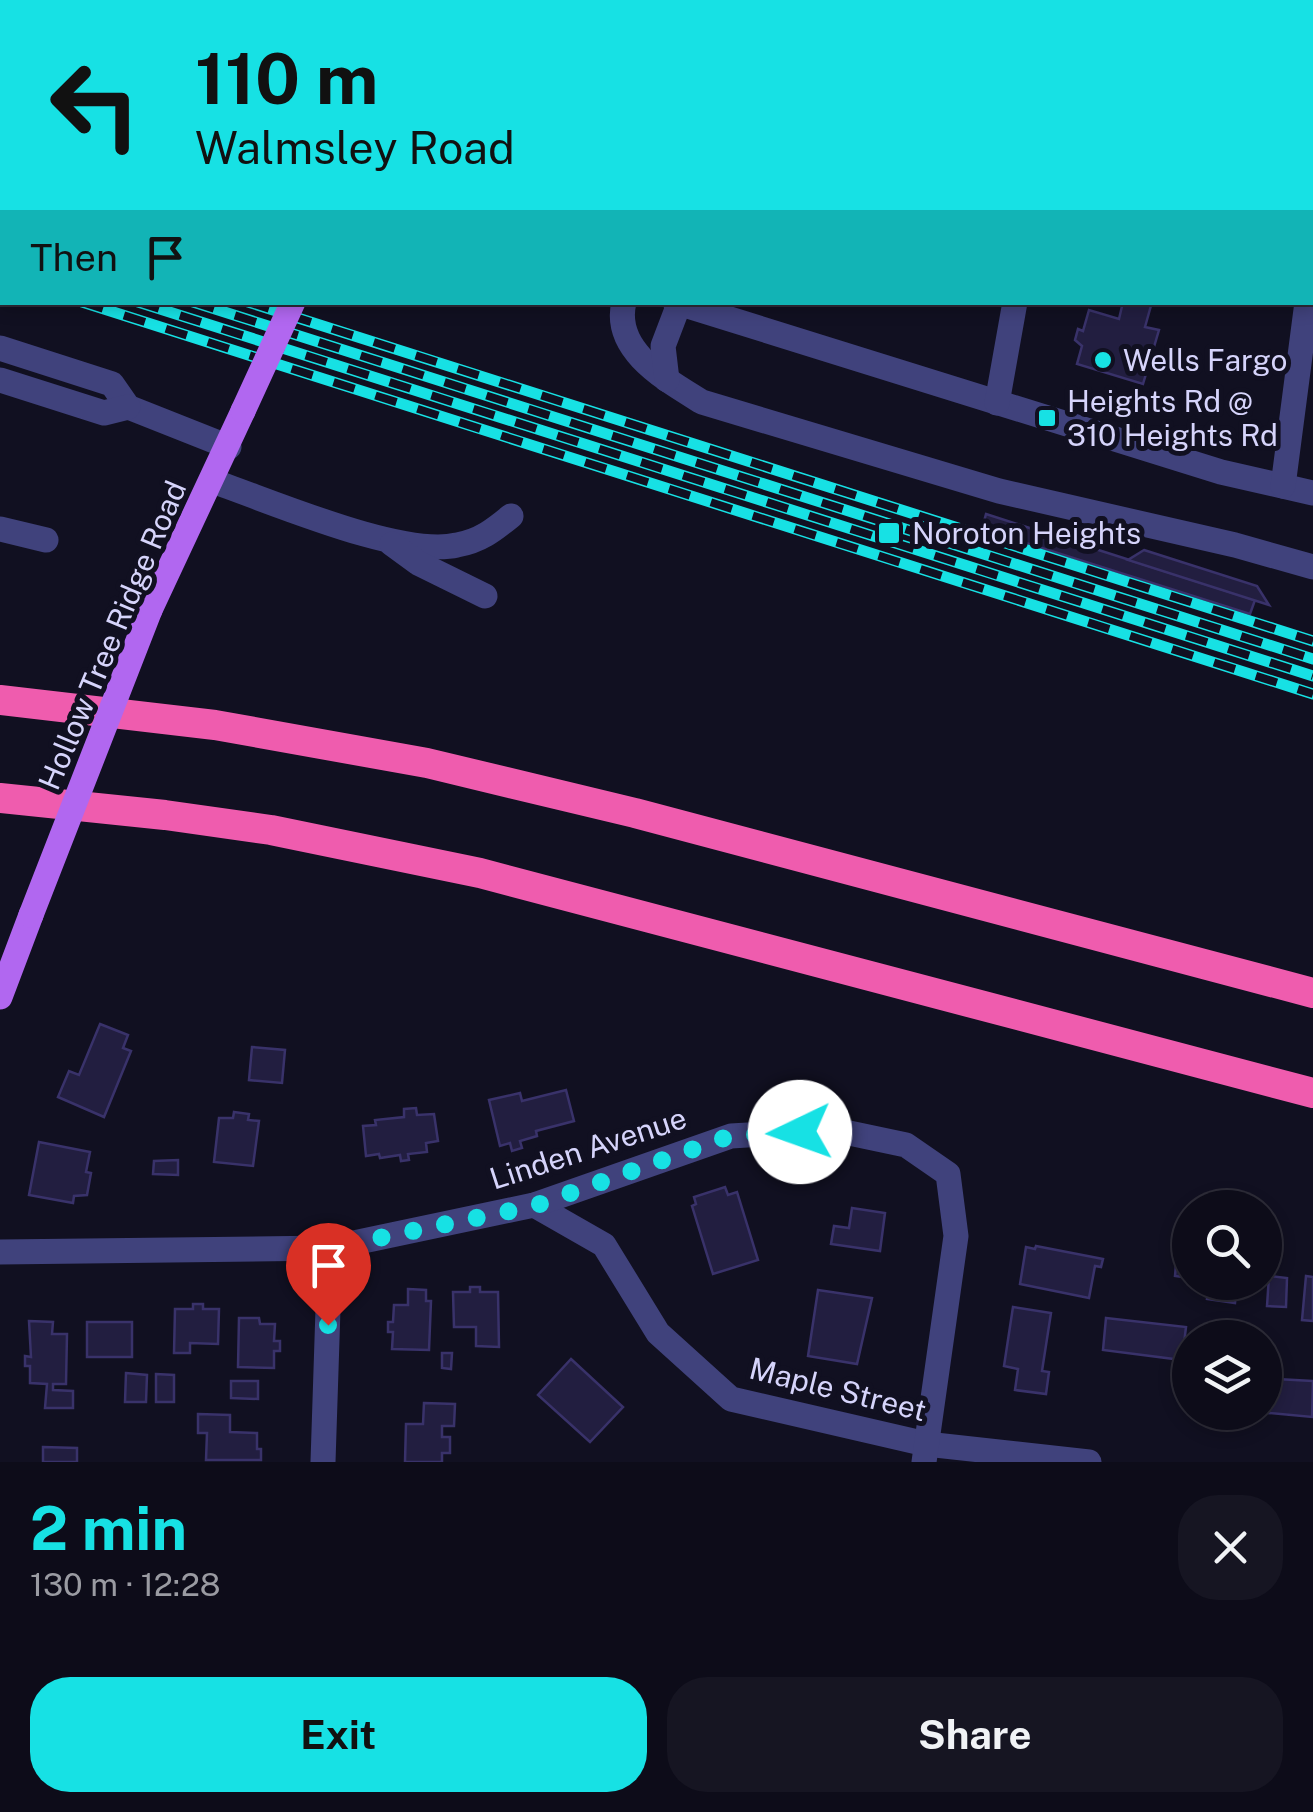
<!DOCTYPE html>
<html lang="en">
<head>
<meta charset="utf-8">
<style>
	body { margin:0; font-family:"Public Sans",sans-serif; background:#161522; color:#f1f3f6; height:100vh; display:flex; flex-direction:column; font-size:38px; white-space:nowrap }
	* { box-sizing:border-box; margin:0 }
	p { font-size:32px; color:#9a9ba2 }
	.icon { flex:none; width:55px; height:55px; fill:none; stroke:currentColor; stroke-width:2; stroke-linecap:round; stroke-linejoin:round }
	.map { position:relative; height:1462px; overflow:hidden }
	.side { display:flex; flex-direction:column; background:#0d0c19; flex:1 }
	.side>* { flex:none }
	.guide { position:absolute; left:0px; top:0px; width:1315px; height:305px; box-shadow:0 5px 15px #0003,0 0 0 2px #2d2c38; background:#17e1e4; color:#111; overflow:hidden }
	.tools { position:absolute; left:1172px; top:1190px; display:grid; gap:20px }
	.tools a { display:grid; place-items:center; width:110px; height:110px; border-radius:50%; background:#0d0c19; box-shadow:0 5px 15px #0003,0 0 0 2px #2d2c38; font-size:50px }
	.pin { position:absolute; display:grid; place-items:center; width:85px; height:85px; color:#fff; margin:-102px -42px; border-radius:50% 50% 50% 0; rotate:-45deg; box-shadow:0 0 10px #0007 }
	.pin .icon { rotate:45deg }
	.me { position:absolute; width:110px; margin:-55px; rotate:267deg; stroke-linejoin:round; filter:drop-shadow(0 0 8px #0008) }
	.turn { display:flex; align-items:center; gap:35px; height:210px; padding:0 30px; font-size:45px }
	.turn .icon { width:130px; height:130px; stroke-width:2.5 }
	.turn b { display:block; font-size:70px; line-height:85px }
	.then { display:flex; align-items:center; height:95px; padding:0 30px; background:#0003; gap:20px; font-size:38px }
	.round { display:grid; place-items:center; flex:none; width:105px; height:105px; border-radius:40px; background:#161522 }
	.head { display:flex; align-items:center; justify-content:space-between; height:170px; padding:0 30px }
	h1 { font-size:60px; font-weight:700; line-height:75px; color:#17e1e4 }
	.action { display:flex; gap:20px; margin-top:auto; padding:20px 30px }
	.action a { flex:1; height:115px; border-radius:40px; background:#17e1e4; color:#111; font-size:40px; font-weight:700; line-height:115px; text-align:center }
	.action a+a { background:#161522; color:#f1f3f6 }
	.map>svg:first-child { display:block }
	.building { fill:#221e40; stroke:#39326a; stroke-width:2.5 }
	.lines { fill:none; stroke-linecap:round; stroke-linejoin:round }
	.minor { stroke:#40427c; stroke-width:25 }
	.major { stroke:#b167f0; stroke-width:25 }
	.highway { stroke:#ef5cae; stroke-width:30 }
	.rail-casing { stroke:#17e1e4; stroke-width:11 }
	.rail { stroke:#111021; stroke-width:8; stroke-dasharray:22; stroke-linecap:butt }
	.major-bridge { stroke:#b167f0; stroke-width:25 }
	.route { stroke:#17e1e4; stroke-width:18; stroke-dasharray:0 32.4 }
	.poi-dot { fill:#17e1e4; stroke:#111021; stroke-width:4 }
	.labels { text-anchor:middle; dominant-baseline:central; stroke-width:10; stroke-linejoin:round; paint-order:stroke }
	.poi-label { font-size:30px; fill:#d6d4fb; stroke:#111021; text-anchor:start }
	.street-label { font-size:30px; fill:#d6d4fb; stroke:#111021 }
</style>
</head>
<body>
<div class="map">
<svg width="1313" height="1462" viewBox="0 0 1313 1462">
	<rect width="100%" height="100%" fill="#111021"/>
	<!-- building -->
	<g class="building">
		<path d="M 140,0 L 173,0 L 184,2 L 140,2 Z"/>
		<path d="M 1123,302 L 1152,302 L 1145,327 L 1159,330 L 1143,384 L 1077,364 L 1082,346 L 1075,340 L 1078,329 L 1083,331 L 1089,310 L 1119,319 Z"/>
		<path d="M 986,514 L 1255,600 L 1250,614 L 982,529 Z"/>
		<path d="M 1144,550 L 1257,586 L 1269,605 L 1128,560 Z"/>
		<path d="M 100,1024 L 128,1035 L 123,1048 L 131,1051 L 104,1117 L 58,1097 L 69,1071 L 79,1075 Z"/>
		<path d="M 252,1047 L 285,1050 L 282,1083 L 249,1080 Z"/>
		<path d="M 566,1090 L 574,1121 L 536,1131 L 537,1136 L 520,1141 L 522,1148 L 512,1151 L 510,1143 L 500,1146 L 489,1100 L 520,1093 L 522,1101 Z"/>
		<path d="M 416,1108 L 417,1115 L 434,1114 L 438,1141 L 426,1143 L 427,1152 L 408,1154 L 409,1160 L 401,1161 L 400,1155 L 380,1158 L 379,1154 L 366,1156 L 363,1126 L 376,1125 L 375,1120 L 404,1117 L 404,1109 Z"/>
		<path d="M 234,1112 L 249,1114 L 248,1120 L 259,1121 L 253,1166 L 214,1162 L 219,1118 L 233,1118 Z"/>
		<path d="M 39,1142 L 90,1152 L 86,1172 L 91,1173 L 87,1195 L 74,1196 L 73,1203 L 29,1195 Z"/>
		<path d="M 178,1160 L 178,1175 L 153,1174 L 154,1161 Z"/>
		<path d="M 725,1187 L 728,1195 L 737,1192 L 758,1260 L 713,1274 L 692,1206 L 696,1204 L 694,1197 Z"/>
		<path d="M 852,1208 L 885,1213 L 880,1251 L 831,1244 L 834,1226 L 849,1228 Z"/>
		<path d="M 1036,1246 L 1103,1259 L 1101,1267 L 1095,1266 L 1089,1298 L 1020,1284 L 1026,1247 L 1035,1249 Z"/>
		<path d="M 1177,1253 L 1190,1255 L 1190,1278 L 1175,1276 Z"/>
		<path d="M 1269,1276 L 1287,1278 L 1286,1307 L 1267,1306 Z"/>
		<path d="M 1306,1276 L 1313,1277 L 1313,1321 L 1302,1320 Z"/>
		<path d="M 1209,1282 L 1237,1282 L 1235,1303 L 1207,1299 Z"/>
		<path d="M 470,1287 L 480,1287 L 480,1292 L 498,1292 L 499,1347 L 476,1346 L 476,1327 L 454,1327 L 453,1292 L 470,1292 Z"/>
		<path d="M 408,1289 L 426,1290 L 426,1301 L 431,1301 L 429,1350 L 392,1349 L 393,1332 L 388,1332 L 388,1322 L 393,1322 L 394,1305 L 408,1305 Z"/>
		<path d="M 818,1290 L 872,1298 L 857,1364 L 808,1356 Z"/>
		<path d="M 193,1304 L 203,1304 L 203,1309 L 219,1309 L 218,1344 L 190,1343 L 190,1353 L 174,1353 L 175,1309 L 193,1309 Z"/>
		<path d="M 1013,1307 L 1051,1313 L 1042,1371 L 1049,1372 L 1046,1394 L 1015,1390 L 1018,1369 L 1004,1366 Z"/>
		<path d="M 239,1318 L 259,1318 L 260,1324 L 275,1324 L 274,1341 L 280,1341 L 280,1351 L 274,1351 L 274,1368 L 238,1367 Z"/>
		<path d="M 1106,1318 L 1186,1327 L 1182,1360 L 1103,1350 Z"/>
		<path d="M 29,1321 L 53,1322 L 52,1334 L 67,1334 L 66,1384 L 53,1384 L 53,1390 L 73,1391 L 73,1408 L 45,1408 L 47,1384 L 30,1383 L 30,1366 L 25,1366 L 25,1356 L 31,1357 Z"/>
		<rect x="87" y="1322" width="45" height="35"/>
		<path d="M 442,1353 L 452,1353 L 451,1369 L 442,1368 Z"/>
		<path d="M 571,1359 L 623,1407 L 590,1442 L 538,1395 Z"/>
		<path d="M 1272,1365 L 1278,1366 L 1277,1379 L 1313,1381 L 1312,1417 L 1269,1413 Z"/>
		<path d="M 126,1373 L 147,1375 L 146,1402 L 125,1402 Z"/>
		<path d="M 156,1374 L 174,1375 L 174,1402 L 156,1402 Z"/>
		<path d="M 231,1381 L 258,1381 L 258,1399 L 231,1398 Z"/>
		<path d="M 424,1403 L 455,1404 L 454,1426 L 442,1426 L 442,1437 L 450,1437 L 450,1453 L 442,1453 L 442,1462 L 405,1462 L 406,1424 L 423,1424 Z"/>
		<path d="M 198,1414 L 230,1415 L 230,1432 L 257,1433 L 257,1449 L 261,1449 L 261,1460 L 206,1460 L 207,1433 L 198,1433 Z"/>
		<path d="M 43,1447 L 77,1448 L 77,1462 L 43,1462 Z"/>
	</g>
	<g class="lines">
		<!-- minor -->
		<g class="minor">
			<path d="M 991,0 L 1001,2"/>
			<path d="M 682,2 L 683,0"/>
			<path d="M 1072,2 L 1073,0"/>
			<path d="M 1312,79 L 1313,79"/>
			<path d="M 1312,265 L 1313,263"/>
			<path d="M 624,302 C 612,351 667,380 702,402 L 999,491 L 1235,545 L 1313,567"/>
			<path d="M 675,302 L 1221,472 L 1313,493"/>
			<path d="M 0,348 L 112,384 L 128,407 L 229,447"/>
			<path d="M 0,380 L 104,413 L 128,407"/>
			<path d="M 667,380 L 663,346 L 679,304"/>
			<path d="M 997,403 L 1015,302"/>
			<path d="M 212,481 C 271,501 401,558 457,545 C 480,541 494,530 511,516"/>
			<path d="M 1283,486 L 1307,302"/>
			<path d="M 0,529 L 46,540"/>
			<path d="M 392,544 L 418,563 L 485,596"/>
			<path d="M 534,1205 L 604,1245 L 658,1333 L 731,1399 L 926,1444 L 1089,1462"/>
			<path d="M 0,1252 L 330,1248 L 534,1205 L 731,1136 L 835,1130 L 906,1145 L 948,1174 L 956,1236 L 924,1462"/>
			<path d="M 323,1462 L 330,1248"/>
		</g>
		<!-- major -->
		<g class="major">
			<path d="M 421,2 L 422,0"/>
			<path d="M 150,610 L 243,411"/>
			<path d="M 0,997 L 31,915"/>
		</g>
		<!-- highway -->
		<g class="highway">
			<path d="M 0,700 L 215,725 L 427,763 L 635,813 L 1313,993"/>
			<path d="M 0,798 L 165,815 L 271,830 L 480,873 L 1313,1093"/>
		</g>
		<!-- rail casing -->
		<g class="rail-casing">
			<g id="rail">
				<path d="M 0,223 L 2,224"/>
				<path d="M 0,241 L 2,242"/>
				<path d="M 0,259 L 2,259"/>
				<path d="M 0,276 L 2,277"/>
				<path d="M 82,302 L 1313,694"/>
				<path d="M 138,302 L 1313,676"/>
				<path d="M 193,302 L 1313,659"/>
				<path d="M 248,302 L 1313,641"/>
			</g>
		</g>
		<!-- rail -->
		<use href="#rail" class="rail"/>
		<!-- major-bridge -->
		<g class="major-bridge">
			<path d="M 243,411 L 293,302"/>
			<path d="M 31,915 L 150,610"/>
		</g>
	</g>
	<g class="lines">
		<!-- route -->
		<path class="route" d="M 328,1325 L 330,1248 L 534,1206 L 730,1136 L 800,1132"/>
	</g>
	<!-- markers -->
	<g class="poi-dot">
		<circle cx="1103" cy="360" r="10"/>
		<rect x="1037" y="408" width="20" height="20" rx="5"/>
		<rect x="877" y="521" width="24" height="24" rx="5"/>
	</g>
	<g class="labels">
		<!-- poi labels -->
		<g class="poi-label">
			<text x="1123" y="360">Wells Fargo</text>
			<text x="1067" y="401">Heights Rd @<tspan x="1067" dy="34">310 Heights Rd</tspan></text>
			<text x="912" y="533">Noroton Heights</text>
		</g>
		<!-- street labels -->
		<g class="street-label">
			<text transform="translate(112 635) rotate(-67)">Hollow Tree Ridge Road</text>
			<text transform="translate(588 1148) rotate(-18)">Linden Avenue</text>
			<text transform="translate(838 1389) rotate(14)">Maple Street</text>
		</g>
	</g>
</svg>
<div class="tools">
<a><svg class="icon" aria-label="search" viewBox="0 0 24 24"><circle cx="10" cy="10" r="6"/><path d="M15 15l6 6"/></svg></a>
<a><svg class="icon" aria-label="layers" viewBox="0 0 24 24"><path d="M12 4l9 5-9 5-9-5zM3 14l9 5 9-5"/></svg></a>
</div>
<div class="pin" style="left:328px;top:1325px;background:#d93025"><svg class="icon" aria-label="arrive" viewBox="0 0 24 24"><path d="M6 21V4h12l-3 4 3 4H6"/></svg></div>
<svg class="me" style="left:800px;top:1132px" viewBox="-20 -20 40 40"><circle r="19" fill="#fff"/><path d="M0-13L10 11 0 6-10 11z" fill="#17e1e4"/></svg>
<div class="guide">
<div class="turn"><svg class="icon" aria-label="left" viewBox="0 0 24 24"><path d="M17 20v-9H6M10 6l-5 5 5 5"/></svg><div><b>110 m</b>Walmsley Road</div></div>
<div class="then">Then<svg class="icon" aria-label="arrive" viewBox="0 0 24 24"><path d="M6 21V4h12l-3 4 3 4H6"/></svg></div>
</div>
</div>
<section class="side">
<div class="head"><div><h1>2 min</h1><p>130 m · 12:28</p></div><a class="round"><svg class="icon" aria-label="close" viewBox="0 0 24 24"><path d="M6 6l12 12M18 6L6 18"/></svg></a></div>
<div class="action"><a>Exit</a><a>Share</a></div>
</section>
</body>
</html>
